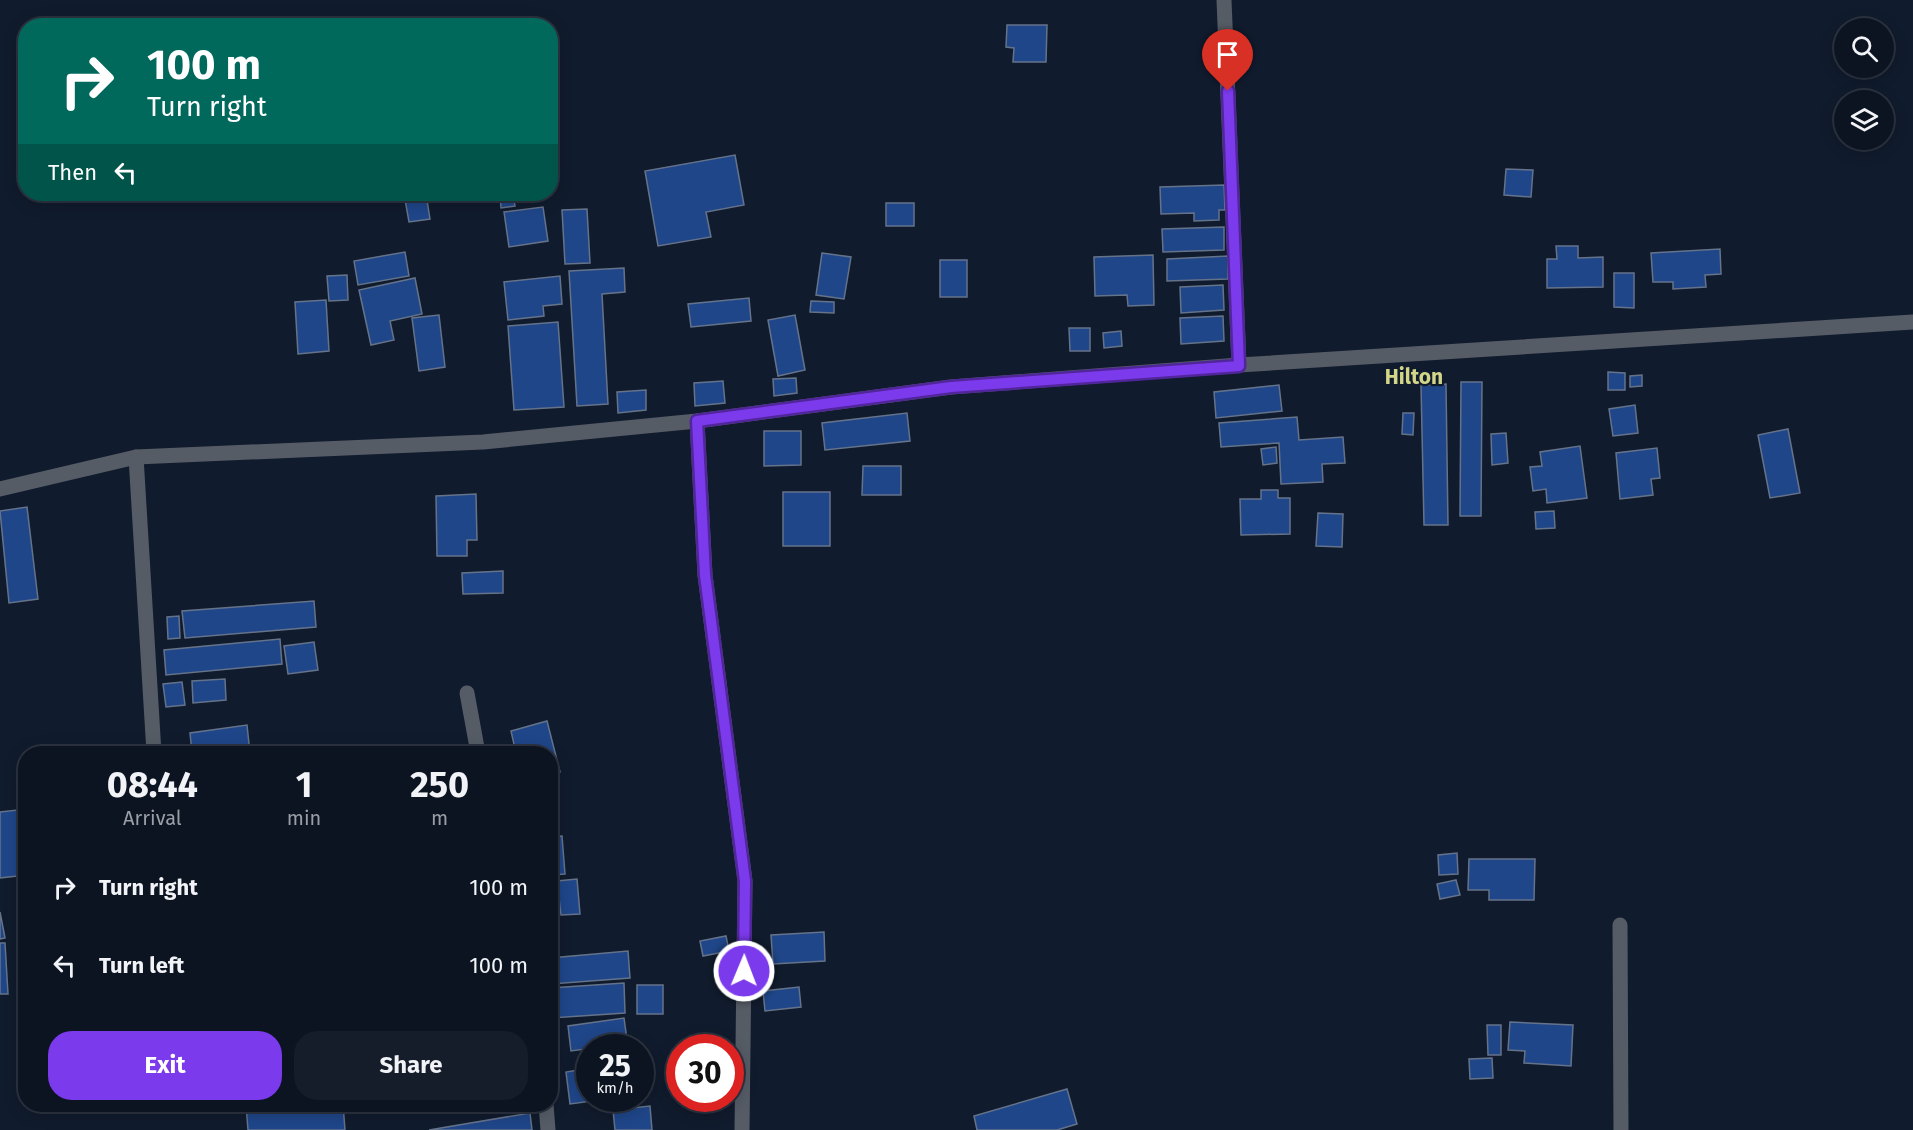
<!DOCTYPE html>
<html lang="en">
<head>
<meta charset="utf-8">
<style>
	body { margin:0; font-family:"Fira Sans",sans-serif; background:#151d2a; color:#f1f3f6; height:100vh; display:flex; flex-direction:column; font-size:22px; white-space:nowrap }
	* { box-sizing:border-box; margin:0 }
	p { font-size:20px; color:#9a9ea5 }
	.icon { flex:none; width:33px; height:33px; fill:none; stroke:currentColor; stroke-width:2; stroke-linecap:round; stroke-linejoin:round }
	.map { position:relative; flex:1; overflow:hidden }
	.details { position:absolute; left:18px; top:746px; width:540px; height:366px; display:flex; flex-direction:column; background:#0c1422; border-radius:24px; box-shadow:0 3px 15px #0003,0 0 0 2px #2c3340 }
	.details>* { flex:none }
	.banner { position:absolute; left:18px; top:18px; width:540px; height:183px; border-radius:24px; box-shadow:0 3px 15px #0003,0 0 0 2px #2c3340; background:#00695c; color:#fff; overflow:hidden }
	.controls { position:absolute; left:1834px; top:18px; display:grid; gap:12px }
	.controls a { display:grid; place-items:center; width:60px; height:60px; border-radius:50%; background:#0c1422; box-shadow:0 3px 15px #0003,0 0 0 2px #2c3340; font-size:30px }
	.speed { position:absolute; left:576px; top:1034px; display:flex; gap:12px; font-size:30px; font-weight:700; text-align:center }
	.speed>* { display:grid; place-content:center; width:78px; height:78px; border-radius:50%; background:#0c1422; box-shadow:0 3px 15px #0003,0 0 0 2px #2c3340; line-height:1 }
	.speed small { font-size:15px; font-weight:400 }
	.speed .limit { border:9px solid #d22; background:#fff; color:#111 }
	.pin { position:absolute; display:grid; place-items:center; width:51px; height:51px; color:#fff; margin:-62px -26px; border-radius:50% 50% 50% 0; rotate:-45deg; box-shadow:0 0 6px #0007 }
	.pin .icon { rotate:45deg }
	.me { position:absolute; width:66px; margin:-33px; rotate:1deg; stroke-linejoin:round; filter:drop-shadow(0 0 4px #0008) }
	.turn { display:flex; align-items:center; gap:21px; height:126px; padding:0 30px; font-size:27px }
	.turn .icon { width:78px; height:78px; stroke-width:2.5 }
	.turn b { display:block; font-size:42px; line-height:51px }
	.then { display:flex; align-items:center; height:57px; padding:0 30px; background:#0003; gap:12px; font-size:22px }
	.eta { display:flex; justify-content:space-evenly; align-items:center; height:102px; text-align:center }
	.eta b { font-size:36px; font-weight:700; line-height:42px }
	.primary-button { display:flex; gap:12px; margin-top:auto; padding:12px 30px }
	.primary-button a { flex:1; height:69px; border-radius:24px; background:#7c3aed; color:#fff; font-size:24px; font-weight:700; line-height:69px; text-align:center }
	.primary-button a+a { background:#151d2a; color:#f1f3f6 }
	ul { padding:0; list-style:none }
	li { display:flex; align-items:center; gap:18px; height:78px; padding:0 30px }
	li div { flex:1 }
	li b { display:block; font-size:22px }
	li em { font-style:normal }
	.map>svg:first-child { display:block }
	.building { fill:#1f4689; stroke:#65738a; stroke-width:1.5 }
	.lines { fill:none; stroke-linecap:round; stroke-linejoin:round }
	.minor { stroke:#565c66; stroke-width:15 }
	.route-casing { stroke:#51269a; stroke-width:15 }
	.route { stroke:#7c3aed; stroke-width:10 }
	.labels { text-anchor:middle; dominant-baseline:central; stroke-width:4.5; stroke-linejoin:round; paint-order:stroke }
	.quarter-label { font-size:21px; font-weight:bold; fill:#d3d688; stroke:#101b2d }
</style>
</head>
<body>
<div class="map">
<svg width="1913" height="1130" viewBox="0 0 1913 1130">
	<rect width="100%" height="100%" fill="#101b2d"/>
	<!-- building -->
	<g class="building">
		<path d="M 1007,25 L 1047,25 L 1046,62 L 1013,62 L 1014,48 L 1006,47 Z"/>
		<path d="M 735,155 L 744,205 L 706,212 L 711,237 L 658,246 L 645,171 Z"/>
		<path d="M 1506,169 L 1533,170 L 1531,197 L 1504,195 Z"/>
		<path d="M 1224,185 L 1225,210 L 1219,210 L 1219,220 L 1194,221 L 1194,213 L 1161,214 L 1160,187 Z"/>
		<path d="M 404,194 L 426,194 L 430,219 L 409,222 Z"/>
		<path d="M 513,194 L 515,206 L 501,208 L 500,195 Z"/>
		<path d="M 523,194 L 541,194 L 541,200 L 524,202 Z"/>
		<rect x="886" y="203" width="28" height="23"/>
		<path d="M 543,207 L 548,241 L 509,247 L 504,212 Z"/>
		<path d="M 587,209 L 590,263 L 565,264 L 562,210 Z"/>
		<path d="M 1224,227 L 1224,250 L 1163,252 L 1162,229 Z"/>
		<path d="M 1556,246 L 1578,246 L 1578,258 L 1603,257 L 1603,287 L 1547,288 L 1547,259 L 1557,259 Z"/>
		<path d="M 1720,249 L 1721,274 L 1705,275 L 1706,287 L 1673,289 L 1673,282 L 1653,282 L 1651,253 Z"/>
		<path d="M 405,252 L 409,276 L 358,285 L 354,261 Z"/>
		<path d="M 822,253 L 851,257 L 844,299 L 816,295 Z"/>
		<path d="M 1153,255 L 1154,305 L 1128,306 L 1127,295 L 1095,296 L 1094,257 Z"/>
		<path d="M 1228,256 L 1228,279 L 1167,281 L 1167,259 Z"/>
		<rect x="940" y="260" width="27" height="37"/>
		<path d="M 624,268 L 625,292 L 602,294 L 608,404 L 577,406 L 569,271 Z"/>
		<path d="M 1614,273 L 1634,273 L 1634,308 L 1614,307 Z"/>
		<path d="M 347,275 L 348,300 L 329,301 L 327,276 Z"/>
		<path d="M 560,276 L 562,304 L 543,306 L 544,316 L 508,320 L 504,282 Z"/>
		<path d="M 415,278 L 422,314 L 390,321 L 394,340 L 371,345 L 359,290 Z"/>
		<path d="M 1223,285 L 1224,310 L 1181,313 L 1180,287 Z"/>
		<path d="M 749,298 L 751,321 L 691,327 L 688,304 Z"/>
		<path d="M 326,300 L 329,351 L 298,354 L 295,302 Z"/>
		<path d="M 811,301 L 834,302 L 834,313 L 810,312 Z"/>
		<path d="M 439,315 L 445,367 L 419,371 L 412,318 Z"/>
		<path d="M 795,315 L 805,370 L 778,376 L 768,320 Z"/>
		<path d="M 1223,316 L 1224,341 L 1181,344 L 1180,318 Z"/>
		<path d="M 558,322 L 564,407 L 514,410 L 508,326 Z"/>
		<path d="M 1069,328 L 1090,328 L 1090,351 L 1070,351 Z"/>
		<path d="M 1121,331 L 1122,346 L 1104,348 L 1103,333 Z"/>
		<path d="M 1608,372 L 1625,373 L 1625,390 L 1608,390 Z"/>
		<path d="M 1642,375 L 1642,386 L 1630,387 L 1630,376 Z"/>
		<path d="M 796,378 L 797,393 L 774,396 L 773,379 Z"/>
		<path d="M 723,381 L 725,403 L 695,406 L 694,383 Z"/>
		<path d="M 1461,382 L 1482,382 L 1481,516 L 1460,516 Z"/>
		<path d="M 1446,384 L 1448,525 L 1424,525 L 1421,385 Z"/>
		<path d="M 1279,385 L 1282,411 L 1216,418 L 1214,392 Z"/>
		<path d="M 646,390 L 646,410 L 618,413 L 617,392 Z"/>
		<path d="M 1635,405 L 1638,433 L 1613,436 L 1609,409 Z"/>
		<path d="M 907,413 L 910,441 L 825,450 L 822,423 Z"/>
		<path d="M 1403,413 L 1414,413 L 1413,435 L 1402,434 Z"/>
		<path d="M 1297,417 L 1299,440 L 1343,437 L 1345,463 L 1322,464 L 1323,482 L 1281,484 L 1279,443 L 1221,447 L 1219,423 Z"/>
		<path d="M 1788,429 L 1800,493 L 1770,498 L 1758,435 Z"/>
		<path d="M 764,431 L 801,431 L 801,465 L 764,466 Z"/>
		<path d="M 1506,433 L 1508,463 L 1492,465 L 1491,434 Z"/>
		<path d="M 1580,446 L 1587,498 L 1547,503 L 1546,489 L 1533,491 L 1530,467 L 1542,466 L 1540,452 Z"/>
		<path d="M 1276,447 L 1277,463 L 1263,465 L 1261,449 Z"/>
		<path d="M 1657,448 L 1660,478 L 1651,479 L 1653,495 L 1620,499 L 1616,453 Z"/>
		<path d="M 863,466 L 901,466 L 901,495 L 862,495 Z"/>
		<path d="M 1261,490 L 1278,490 L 1278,498 L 1290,498 L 1290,534 L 1241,535 L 1240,499 L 1261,499 Z"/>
		<rect x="783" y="492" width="47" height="54"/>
		<path d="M 476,494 L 477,540 L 467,540 L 467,556 L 437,556 L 436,496 Z"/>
		<path d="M 27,507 L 38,599 L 9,603 L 0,511 Z"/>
		<path d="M 1554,511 L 1555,528 L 1536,529 L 1535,512 Z"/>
		<path d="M 1318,513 L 1343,514 L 1342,547 L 1316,546 Z"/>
		<path d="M 503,571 L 503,593 L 463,594 L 462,573 Z"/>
		<path d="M 314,601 L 316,627 L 185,638 L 182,611 Z"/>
		<path d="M 179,616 L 180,638 L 168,639 L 167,617 Z"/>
		<path d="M 280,639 L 282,664 L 166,675 L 164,650 Z"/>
		<path d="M 314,642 L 318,670 L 288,674 L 284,646 Z"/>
		<path d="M 225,679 L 226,700 L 193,703 L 192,681 Z"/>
		<path d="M 182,682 L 185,705 L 166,707 L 163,684 Z"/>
		<path d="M 547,721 L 560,772 L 550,774 L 550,753 L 516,753 L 511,731 Z"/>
		<path d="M 247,725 L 250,753 L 192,753 L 190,733 Z"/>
		<path d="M 26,809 L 26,875 L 0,878 L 0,812 Z"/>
		<path d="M 562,836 L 565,874 L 550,875 L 550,837 Z"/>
		<path d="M 1457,853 L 1458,874 L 1439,875 L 1438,855 Z"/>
		<path d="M 1469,859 L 1535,859 L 1534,900 L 1489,900 L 1489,890 L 1468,890 Z"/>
		<path d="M 577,879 L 580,914 L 561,915 L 557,881 Z"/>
		<path d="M 1456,880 L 1460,895 L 1440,899 L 1437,884 Z"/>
		<path d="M 0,912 L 5,938 L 0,939 Z"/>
		<path d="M 824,932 L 825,961 L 773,964 L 771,935 Z"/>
		<path d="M 726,936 L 729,951 L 703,956 L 700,941 Z"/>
		<path d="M 0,943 L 5,943 L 8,994 L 0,994 Z"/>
		<path d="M 628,951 L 630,978 L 551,984 L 550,958 Z"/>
		<path d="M 624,983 L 625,1013 L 551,1018 L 550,988 Z"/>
		<rect x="637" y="985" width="26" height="29"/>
		<path d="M 799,987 L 801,1007 L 765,1011 L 763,991 Z"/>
		<path d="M 624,1018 L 628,1047 L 590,1047 L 590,1062 L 587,1063 L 585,1049 L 571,1051 L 568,1026 Z"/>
		<path d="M 1510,1022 L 1573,1025 L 1571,1066 L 1524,1063 L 1525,1051 L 1508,1050 Z"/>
		<path d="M 1487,1025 L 1501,1025 L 1501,1055 L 1488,1055 Z"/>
		<path d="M 1492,1058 L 1493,1078 L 1470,1079 L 1469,1059 Z"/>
		<path d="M 590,1068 L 590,1098 L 615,1098 L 570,1104 L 566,1072 Z"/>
		<path d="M 1067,1089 L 1077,1124 L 1057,1130 L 977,1130 L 974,1116 Z"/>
		<path d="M 224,1104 L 343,1104 L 345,1130 L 248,1130 L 246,1105 L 225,1106 Z"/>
		<path d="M 650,1106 L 652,1130 L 615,1130 L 613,1110 Z"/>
		<path d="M 530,1113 L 532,1130 L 429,1130 Z"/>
	</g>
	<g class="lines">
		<!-- minor -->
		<g class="minor">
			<path d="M 1224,0 L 1239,365"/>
			<path d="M 697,421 L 705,575 L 745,881 L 742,1130"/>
			<path d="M 136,457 L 154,753"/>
			<path d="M 0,489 L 136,457 L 483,442 L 697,421 L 951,387 L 1239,365 L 1913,322"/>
			<path d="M 467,693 L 478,753"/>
			<path d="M 1620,925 L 1621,1130"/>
			<path d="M 546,1104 L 548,1130"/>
		</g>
	</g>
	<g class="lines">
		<!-- route casing -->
		<g class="route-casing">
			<path id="route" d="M 744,971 L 745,881 L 705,575 L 697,421 L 951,387 L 1239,366 L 1228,91"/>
		</g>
		<!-- route -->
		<use href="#route" class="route"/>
	</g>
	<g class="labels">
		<!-- quarter labels -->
		<g class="quarter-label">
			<text x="1414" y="377">Hilton</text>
		</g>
	</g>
</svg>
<div class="controls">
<a><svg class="icon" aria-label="search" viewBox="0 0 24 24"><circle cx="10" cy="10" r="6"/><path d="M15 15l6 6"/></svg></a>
<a><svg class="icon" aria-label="layers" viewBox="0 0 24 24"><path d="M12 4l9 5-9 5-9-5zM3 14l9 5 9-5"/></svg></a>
</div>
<div class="speed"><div>25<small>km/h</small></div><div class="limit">30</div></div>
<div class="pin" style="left:1228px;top:91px;background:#d93025"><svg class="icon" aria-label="arrive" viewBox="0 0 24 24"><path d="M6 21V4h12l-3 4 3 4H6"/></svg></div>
<svg class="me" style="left:744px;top:971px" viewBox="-20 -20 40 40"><circle r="17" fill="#7c3aed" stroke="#fff" stroke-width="3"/><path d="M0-11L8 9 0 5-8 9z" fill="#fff"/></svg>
<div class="banner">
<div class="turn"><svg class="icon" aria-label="right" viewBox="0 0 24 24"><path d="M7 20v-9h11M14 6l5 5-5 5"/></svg><div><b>100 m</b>Turn right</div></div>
<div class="then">Then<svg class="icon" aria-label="left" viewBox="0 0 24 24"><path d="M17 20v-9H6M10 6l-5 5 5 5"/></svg></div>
</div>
<section class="details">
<div class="eta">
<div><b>08:44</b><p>Arrival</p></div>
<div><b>1</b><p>min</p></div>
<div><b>250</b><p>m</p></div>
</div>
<ul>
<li><svg class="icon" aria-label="right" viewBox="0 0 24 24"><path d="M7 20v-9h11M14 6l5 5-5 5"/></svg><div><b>Turn right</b></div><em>100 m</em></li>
<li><svg class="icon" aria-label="left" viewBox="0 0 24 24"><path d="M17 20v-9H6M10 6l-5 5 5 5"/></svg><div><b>Turn left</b></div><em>100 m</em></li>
</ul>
<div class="primary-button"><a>Exit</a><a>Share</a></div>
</section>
</div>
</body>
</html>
